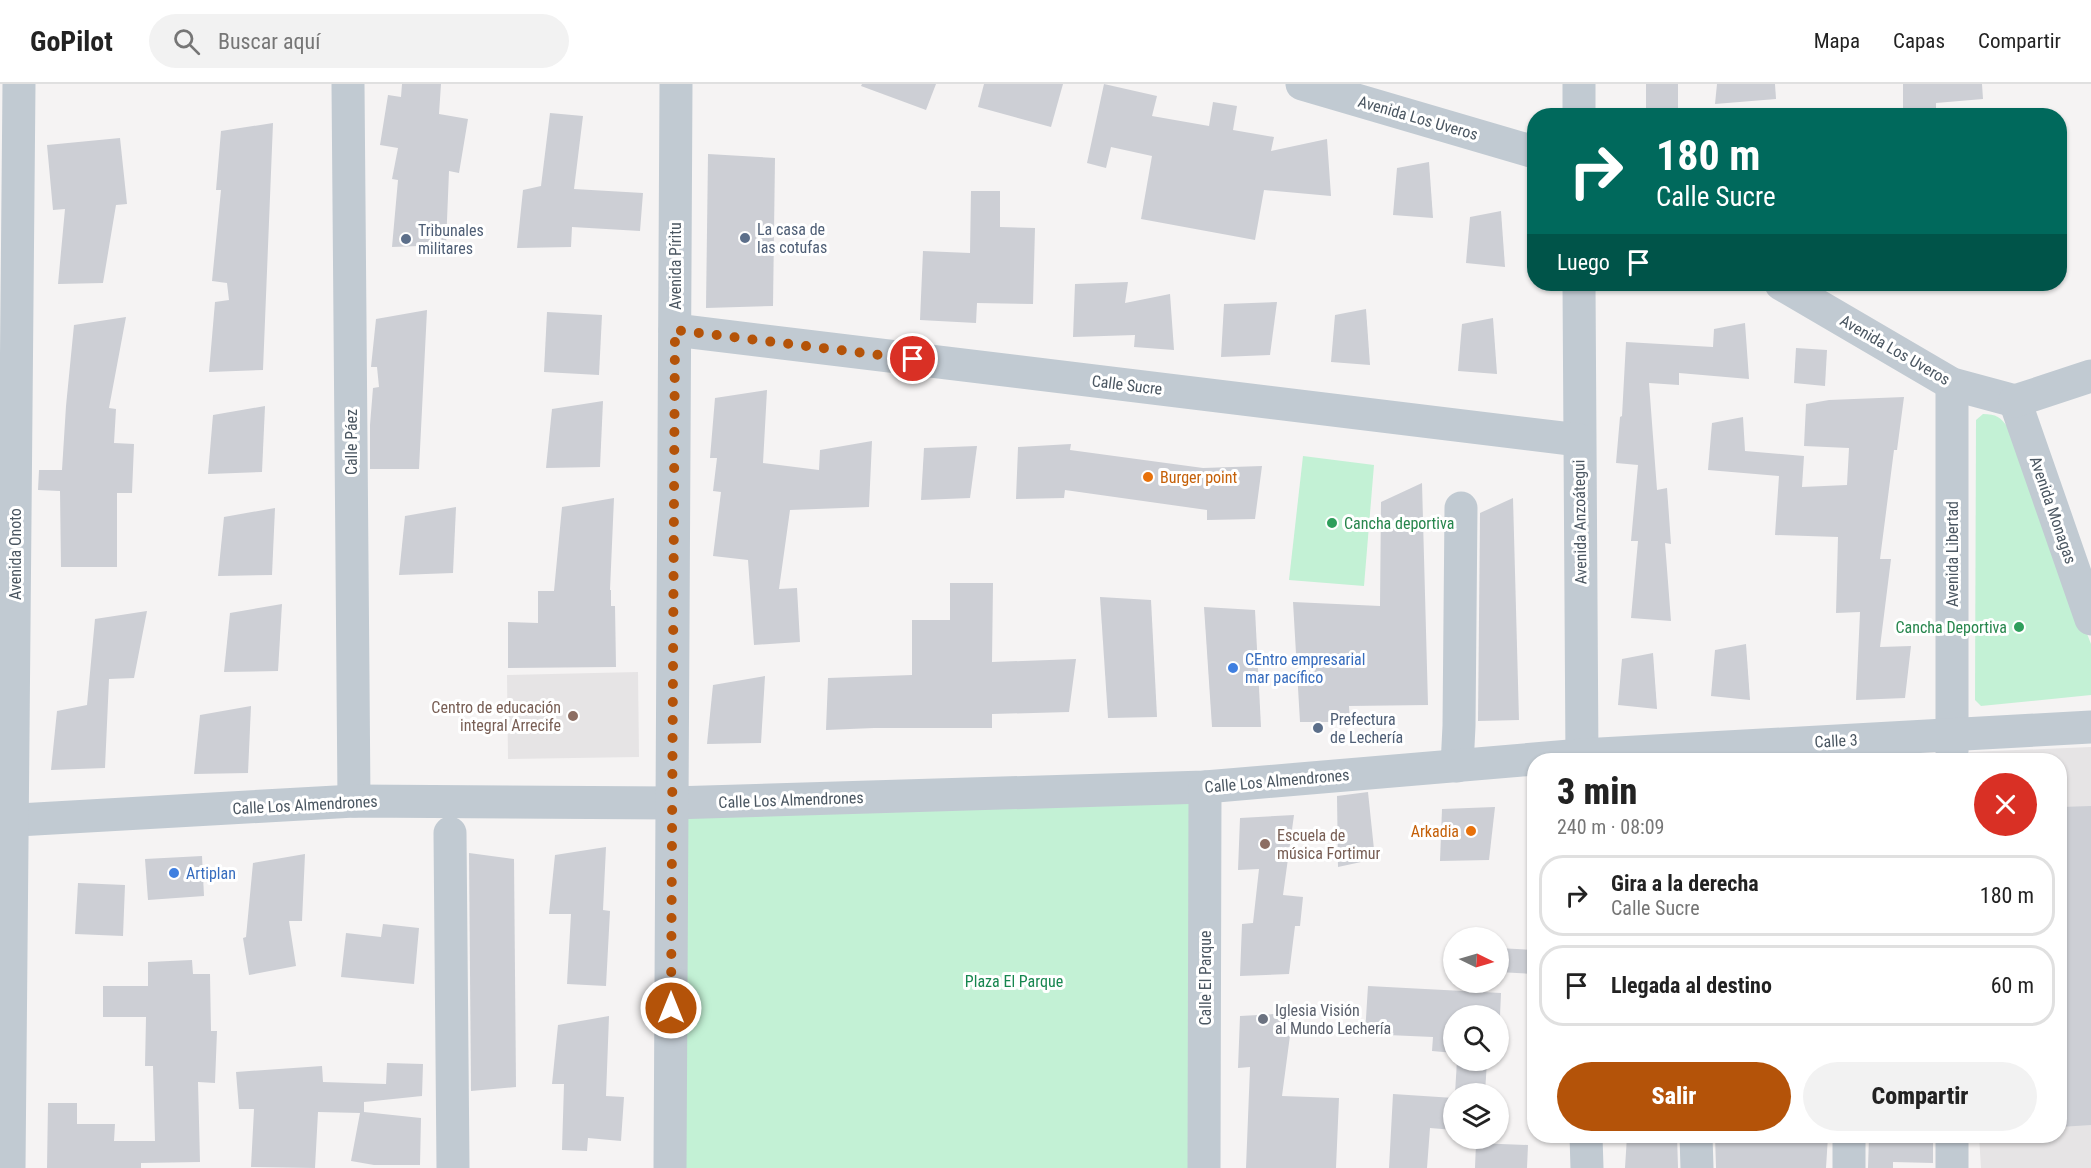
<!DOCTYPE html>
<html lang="es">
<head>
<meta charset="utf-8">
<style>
	body { margin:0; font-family:"Roboto Condensed",sans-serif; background:#f2f2f2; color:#222; height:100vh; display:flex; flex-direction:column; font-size:22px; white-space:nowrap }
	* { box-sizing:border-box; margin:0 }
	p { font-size:20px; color:#767676 }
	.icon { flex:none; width:33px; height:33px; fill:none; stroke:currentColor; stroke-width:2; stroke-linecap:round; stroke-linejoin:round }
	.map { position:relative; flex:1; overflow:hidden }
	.drawer { position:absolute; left:1527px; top:669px; width:540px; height:390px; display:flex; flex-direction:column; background:#fff; border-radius:24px; box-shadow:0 2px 4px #0004 }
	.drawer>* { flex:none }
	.top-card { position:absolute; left:1527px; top:24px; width:540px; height:183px; border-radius:24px; box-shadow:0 2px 4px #0004; background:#00695c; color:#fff; overflow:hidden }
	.needle { width:39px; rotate:95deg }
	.buttons { position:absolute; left:1443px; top:843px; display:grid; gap:12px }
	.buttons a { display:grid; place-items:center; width:66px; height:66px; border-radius:50%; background:#fff; box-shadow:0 2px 4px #0004; font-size:30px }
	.pin { position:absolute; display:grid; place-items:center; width:51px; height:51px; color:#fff; margin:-26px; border:3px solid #fff; border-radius:50%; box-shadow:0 2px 6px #0007 }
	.me { position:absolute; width:66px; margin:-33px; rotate:0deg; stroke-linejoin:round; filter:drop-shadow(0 0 4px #0008) }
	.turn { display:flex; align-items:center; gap:21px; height:126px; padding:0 30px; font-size:27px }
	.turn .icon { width:78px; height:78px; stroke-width:2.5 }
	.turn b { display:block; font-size:42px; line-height:51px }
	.then { display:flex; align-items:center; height:57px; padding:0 30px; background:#0003; gap:12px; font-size:22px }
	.round { display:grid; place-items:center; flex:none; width:63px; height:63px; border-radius:32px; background:#f2f2f2 }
	.overview { display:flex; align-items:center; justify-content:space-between; height:102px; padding:0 30px }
	h1 { font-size:36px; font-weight:800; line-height:45px }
	.button { display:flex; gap:12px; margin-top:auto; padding:12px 30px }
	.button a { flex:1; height:69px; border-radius:36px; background:#b45309; color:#fff; font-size:24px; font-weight:800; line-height:69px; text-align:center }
	.button a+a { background:#f2f2f2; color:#222 }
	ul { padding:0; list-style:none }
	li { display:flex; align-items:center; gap:18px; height:81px; margin:0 12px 9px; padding:0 18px; border:3px solid #e0e0e0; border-radius:24px }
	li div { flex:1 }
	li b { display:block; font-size:22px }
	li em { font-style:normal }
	header { display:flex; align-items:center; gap:36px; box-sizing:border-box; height:84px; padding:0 30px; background:#fff; border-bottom:2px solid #e0e0e0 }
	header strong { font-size:28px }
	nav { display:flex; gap:33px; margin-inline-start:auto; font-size:21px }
	.search { width:420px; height:54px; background:#f2f2f2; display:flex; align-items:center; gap:15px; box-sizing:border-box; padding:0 21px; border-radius:33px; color:#767676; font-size:22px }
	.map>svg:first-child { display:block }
	.education { fill:#e6e4e5 }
	.green { fill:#c3f1d5 }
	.building { fill:#cdcfd5 }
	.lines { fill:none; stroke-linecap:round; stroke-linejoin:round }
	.minor { stroke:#c1cad2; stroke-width:33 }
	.route { stroke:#b45309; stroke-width:10; stroke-dasharray:0 18 }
	.service-dot { fill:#5c6f8a; stroke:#fff; stroke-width:2 }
	.food-dot { fill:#e8710a; stroke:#fff; stroke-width:2 }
	.leisure-dot { fill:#2e9e5b; stroke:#fff; stroke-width:2 }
	.shop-dot { fill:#3f7fe0; stroke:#fff; stroke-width:2 }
	.education-dot { fill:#8d6e63; stroke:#fff; stroke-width:2 }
	.worship-dot { fill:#6b7280; stroke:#fff; stroke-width:2 }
	.labels { text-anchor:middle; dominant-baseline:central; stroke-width:6; stroke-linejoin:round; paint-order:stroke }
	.street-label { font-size:16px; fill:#4a5661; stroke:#fff }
	.service-label { font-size:16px; fill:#4e5e75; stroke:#fff; text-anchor:start }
	.food-label { font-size:16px; fill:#c56008; stroke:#fff; text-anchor:start }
	.leisure-label { font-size:16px; fill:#27864d; stroke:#fff; text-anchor:start }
	.shop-label { font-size:16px; fill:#366cbe; stroke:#fff; text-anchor:start }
	.education-label { font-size:16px; fill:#785e54; stroke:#fff; text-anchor:end }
	.park-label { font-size:16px; fill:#17864f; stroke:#fff }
	.worship-label { font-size:16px; fill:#5b616d; stroke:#fff; text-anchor:start }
</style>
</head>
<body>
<header>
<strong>GoPilot</strong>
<div class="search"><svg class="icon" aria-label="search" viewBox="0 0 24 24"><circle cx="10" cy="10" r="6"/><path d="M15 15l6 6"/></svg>Buscar aquí</div>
<nav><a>Mapa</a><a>Capas</a><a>Compartir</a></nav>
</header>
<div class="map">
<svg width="2091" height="1084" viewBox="0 0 2091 1084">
	<rect width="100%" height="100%" fill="#f5f3f3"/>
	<!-- education -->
	<g class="education">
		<path d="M 638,588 L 639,673 L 508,675 L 507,591 Z"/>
		<path d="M 2091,663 L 2091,1084 L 1981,1084 L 1979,1052 L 2060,1052 L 2060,676 L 1969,676 L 1969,668 Z"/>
	</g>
	<!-- green -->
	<g class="green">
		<path d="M 1983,330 C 1996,330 2001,333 2008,344 L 2091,560 L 2091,611 L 1981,622 L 1975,616 L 1976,336 Z"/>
		<path d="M 1303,372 L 1374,381 L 1364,502 L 1289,496 Z"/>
		<path d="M 1205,703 L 1204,1084 L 670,1084 L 672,719 Z"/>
	</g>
	<!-- building -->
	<g class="building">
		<path d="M 402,0 L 441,0 L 439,30 L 468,35 L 459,89 L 449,87 L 446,161 L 392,163 L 398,96 L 392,95 L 398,64 L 380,61 L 388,11 L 401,13 Z"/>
		<path d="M 862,0 L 936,0 L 926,26 L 861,2 Z"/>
		<path d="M 984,0 L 1063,0 L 1051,43 L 978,23 Z"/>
		<path d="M 1104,0 L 1157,12 L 1152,32 L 1209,42 L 1213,18 L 1237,22 L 1233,46 L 1274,53 L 1271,67 L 1327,55 L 1331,112 L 1264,106 L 1255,156 L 1141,135 L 1152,72 L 1111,63 L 1106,84 L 1087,79 Z"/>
		<rect x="1646" y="0" width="32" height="32"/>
		<path d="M 1717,0 L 1775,0 L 1776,15 L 1715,20 Z"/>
		<path d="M 1903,0 L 1982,0 L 1983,15 L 1936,19 L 1936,32 L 1903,32 Z"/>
		<path d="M 550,29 L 583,32 L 574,105 L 643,109 L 640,147 L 572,143 L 571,163 L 517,164 L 523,106 L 541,102 Z"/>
		<path d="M 273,39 L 263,286 L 209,288 L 215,218 L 229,216 L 227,199 L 212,197 L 221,106 L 216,106 L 221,47 Z"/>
		<path d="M 120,54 L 127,120 L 116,121 L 103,199 L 58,200 L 65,125 L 53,126 L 47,61 Z"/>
		<path d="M 708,70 L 775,74 L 773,222 L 706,224 Z"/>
		<path d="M 1429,78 L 1433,134 L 1393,131 L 1397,84 Z"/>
		<path d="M 971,107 L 1000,107 L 1000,143 L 1035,144 L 1033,220 L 977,219 L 976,239 L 920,236 L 923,167 L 970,169 Z"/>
		<path d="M 1501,127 L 1505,183 L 1466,179 L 1470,133 Z"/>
		<path d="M 1128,198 L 1125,219 L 1170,210 L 1174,266 L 1134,263 L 1135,251 L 1073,253 L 1075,200 Z"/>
		<path d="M 1277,218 L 1270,271 L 1221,273 L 1224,220 Z"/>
		<path d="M 1366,225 L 1370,281 L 1331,278 L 1335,231 Z"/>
		<path d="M 427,226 L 419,385 L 370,385 L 370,341 L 373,304 L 379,303 L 377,283 L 371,283 L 376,235 Z"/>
		<path d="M 547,228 L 602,231 L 599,291 L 544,288 Z"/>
		<path d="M 126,233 L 109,324 L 116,325 L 114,359 L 134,360 L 132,409 L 117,409 L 117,483 L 61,483 L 60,407 L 38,406 L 39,386 L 62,386 L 66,322 L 74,241 Z"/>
		<path d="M 1493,234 L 1497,290 L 1458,287 L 1462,240 Z"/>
		<path d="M 1745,239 L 1749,295 L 1679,289 L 1679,301 L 1649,299 L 1657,406 L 1667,404 L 1671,460 L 1665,459 L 1671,537 L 1631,534 L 1638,457 L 1631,457 L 1638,381 L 1616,379 L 1620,333 L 1622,332 L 1626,258 L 1713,263 L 1714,245 Z"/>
		<path d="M 1796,264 L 1827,266 L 1825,302 L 1794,299 Z"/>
		<path d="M 767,306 L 763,379 L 819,386 L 820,366 L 872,357 L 869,423 L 790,426 L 779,505 L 797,504 L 800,558 L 754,561 L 748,476 L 713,472 L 721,408 L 713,407 L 717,374 L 710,374 L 715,314 Z"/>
		<path d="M 1904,313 L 1897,366 L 1894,366 L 1880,475 L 1891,475 L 1880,563 L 1911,562 L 1905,614 L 1856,616 L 1860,528 L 1836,529 L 1838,453 L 1775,451 L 1779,392 L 1708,386 L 1712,339 L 1743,333 L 1745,367 L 1804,372 L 1802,403 L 1847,401 L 1849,364 L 1804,362 L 1806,320 L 1829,316 Z"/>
		<path d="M 603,317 L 600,383 L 546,384 L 552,325 Z"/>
		<path d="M 265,322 L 262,388 L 208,390 L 213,331 Z"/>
		<path d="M 1071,360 L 1070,366 L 1203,384 L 1262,382 L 1255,435 L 1207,436 L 1207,426 L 1065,406 L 1064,414 L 1016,415 L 1018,363 Z"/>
		<path d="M 977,362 L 970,414 L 921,416 L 924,364 Z"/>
		<path d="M 1422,399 L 1428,621 L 1349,622 L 1350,638 L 1300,638 L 1293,518 L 1380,522 L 1381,418 Z"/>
		<path d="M 614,414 L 610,506 L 611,506 L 611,522 L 615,522 L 616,583 L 508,584 L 508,538 L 538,539 L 538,507 L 554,507 L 562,423 Z"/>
		<path d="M 1513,414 L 1519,636 L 1478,637 L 1480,429 Z"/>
		<path d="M 456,423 L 453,489 L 399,491 L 405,432 Z"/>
		<path d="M 275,424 L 272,491 L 218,492 L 224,433 Z"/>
		<path d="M 950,499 L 993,499 L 992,578 L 1076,575 L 1069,628 L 992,630 L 992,644 L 874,644 L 826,646 L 828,594 L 912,591 L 912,536 L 950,536 Z"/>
		<path d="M 1100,513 L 1151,516 L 1157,633 L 1108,634 Z"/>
		<path d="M 282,520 L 278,587 L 224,588 L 230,529 Z"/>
		<path d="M 1204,523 L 1255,526 L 1261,643 L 1212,643 Z"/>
		<path d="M 147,527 L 134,594 L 109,595 L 105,684 L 51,686 L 57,627 L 87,621 L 95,535 Z"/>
		<path d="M 1746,560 L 1750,616 L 1711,612 L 1715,566 Z"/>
		<path d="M 1653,569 L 1657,625 L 1618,621 L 1622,575 Z"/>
		<path d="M 765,592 L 761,659 L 707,660 L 713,601 Z"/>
		<path d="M 251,622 L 248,689 L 194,690 L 200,631 Z"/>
		<path d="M 1368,708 L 1375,775 L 1338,783 L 1337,712 Z"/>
		<path d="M 2091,722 L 2091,1041 L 2060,1043 L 2060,723 Z"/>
		<path d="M 1495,723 L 1489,776 L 1440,777 L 1442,725 Z"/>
		<path d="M 1294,731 L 1283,811 L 1303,813 L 1300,842 L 1295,842 L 1289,890 L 1240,892 L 1242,840 L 1253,839 L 1259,785 L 1238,786 L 1240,734 Z"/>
		<path d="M 606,763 L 603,826 L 610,827 L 606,902 L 567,900 L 571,830 L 549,830 L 555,771 Z"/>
		<path d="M 469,769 L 514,775 L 516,1003 L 471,1007 Z"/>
		<path d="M 305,770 L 302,837 L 289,837 L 296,882 L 249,891 L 243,854 L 246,853 L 253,779 Z"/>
		<path d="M 202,772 L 204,812 L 148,816 L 145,775 Z"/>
		<path d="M 78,799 L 125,801 L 123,852 L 75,850 Z"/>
		<path d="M 383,840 L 419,844 L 414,900 L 341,893 L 346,849 L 381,853 Z"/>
		<path d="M 1498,864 L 1534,866 L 1534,890 L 1498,888 Z"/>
		<path d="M 192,876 L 193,890 L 210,890 L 211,947 L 217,947 L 215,999 L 198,998 L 200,1078 L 141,1079 L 141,1084 L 47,1084 L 48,1019 L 77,1019 L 77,1040 L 115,1040 L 114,1057 L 155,1057 L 153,982 L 145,982 L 146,933 L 103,933 L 103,902 L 148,902 L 148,878 Z"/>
		<path d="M 1368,902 L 1501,909 L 1500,932 L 1454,932 L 1454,969 L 1432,967 L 1433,953 L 1365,950 Z"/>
		<path d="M 1293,929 L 1282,1012 L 1339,1014 L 1336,1084 L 1246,1084 L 1250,983 L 1238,984 L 1240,932 Z"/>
		<path d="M 609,932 L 606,1012 L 624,1013 L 621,1057 L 588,1054 L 587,1067 L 562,1066 L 564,1000 L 552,1000 L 558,941 Z"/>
		<path d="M 1457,976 L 1487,976 L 1485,1010 L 1455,1010 Z"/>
		<path d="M 387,979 L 423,980 L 422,1012 L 364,1018 L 364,1028 L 421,1034 L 420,1081 L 374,1081 L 351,1077 L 360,1029 L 318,1028 L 315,1084 L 251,1083 L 254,1025 L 239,1025 L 236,988 L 322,982 L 323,998 L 386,1000 Z"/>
		<path d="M 1393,1010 L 1454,1014 L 1454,1046 L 1430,1044 L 1427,1084 L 1389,1084 Z"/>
		<path d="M 1627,1052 L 1677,1052 L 1678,1084 L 1625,1084 Z"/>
		<path d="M 1715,1052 L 1828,1052 L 1826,1084 L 1716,1084 Z"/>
		<path d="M 1869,1052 L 1933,1052 L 1933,1079 L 1893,1078 L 1893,1084 L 1868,1084 Z"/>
		<path d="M 1476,1059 L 1528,1061 L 1527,1084 L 1475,1084 Z"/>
	</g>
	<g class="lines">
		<!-- minor -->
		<g class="minor">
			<path d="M 348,0 L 354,717"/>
			<path d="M 1302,0 L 1534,68"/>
			<path d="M 1579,0 L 1579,32"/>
			<path d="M 1579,200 L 1582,676"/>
			<path d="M 1781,200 L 1952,300 L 2015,317"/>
			<path d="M 675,246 L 1579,356"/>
			<path d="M 1952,300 L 1952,676"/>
			<path d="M 2015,317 L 2091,535"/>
			<path d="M 2015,317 L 2091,292"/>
			<path d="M 1457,682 L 1459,642 L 1461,424"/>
			<path d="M 0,737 L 354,717 L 672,719 L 1205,703 L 1582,671 L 2091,643"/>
			<path d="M 450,749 L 453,1084"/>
			<path d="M 1586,1052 L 1587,1084"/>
			<path d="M 1696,1052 L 1697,1084"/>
			<path d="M 1952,1052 L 1952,1084"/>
			<path d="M 9,1084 L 19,0"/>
			<path d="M 670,1084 L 676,0"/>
			<path d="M 1204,1084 L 1205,703"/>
			<path d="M 1849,1084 L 1849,1052"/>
		</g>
	</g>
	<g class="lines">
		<!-- route -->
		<path class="route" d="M 671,924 L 675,246 L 913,275"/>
	</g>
	<!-- markers -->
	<g class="service-dot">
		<circle cx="745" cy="154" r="6"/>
		<circle cx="406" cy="155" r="6"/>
		<circle cx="1318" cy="644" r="6"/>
	</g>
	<g class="food-dot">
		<circle cx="1148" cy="393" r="6"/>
		<circle cx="1471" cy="747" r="6"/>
	</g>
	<g class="leisure-dot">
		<circle cx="1332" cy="439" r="6"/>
		<circle cx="2019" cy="543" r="6"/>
	</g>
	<g class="shop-dot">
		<circle cx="1233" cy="584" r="6"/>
		<circle cx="174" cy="789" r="6"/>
	</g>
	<g class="education-dot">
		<circle cx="573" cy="632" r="6"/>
		<circle cx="1265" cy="760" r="6"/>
	</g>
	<circle class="worship-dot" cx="1263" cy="935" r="6"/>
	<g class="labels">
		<!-- street labels -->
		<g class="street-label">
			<text transform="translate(1418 34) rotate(16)">Avenida Los Uveros</text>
			<text transform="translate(675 182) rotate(-90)">Avenida Píritu</text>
			<text transform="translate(1895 266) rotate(30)">Avenida Los Uveros</text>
			<text transform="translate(1127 301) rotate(7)">Calle Sucre</text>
			<text transform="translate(351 358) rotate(-90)">Calle Páez</text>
			<text transform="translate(2053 426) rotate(71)">Avenida Monagas</text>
			<text transform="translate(1580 438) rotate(-91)">Avenida Anzoátegui</text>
			<text transform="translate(15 470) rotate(-90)">Avenida Onoto</text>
			<text transform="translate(1952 470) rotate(-90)">Avenida Libertad</text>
			<text transform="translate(1836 657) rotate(-3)">Calle 3</text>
			<text transform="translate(1277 697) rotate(-5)">Calle Los Almendrones</text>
			<text transform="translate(791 716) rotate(-2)">Calle Los Almendrones</text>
			<text transform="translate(305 721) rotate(-3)">Calle Los Almendrones</text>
			<text transform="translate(1205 894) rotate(-90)">Calle El Parque</text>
		</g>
		<!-- service labels -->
		<g class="service-label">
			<text x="757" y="145">La casa de<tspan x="757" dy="18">las cotufas</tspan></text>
			<text x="418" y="146">Tribunales<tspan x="418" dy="18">militares</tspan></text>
			<text x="1330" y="635">Prefectura<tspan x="1330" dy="18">de Lechería</tspan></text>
		</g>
		<!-- food labels -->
		<g class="food-label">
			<text x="1160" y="393">Burger point</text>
			<text x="1459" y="747" text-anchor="end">Arkadia</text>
		</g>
		<!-- leisure labels -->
		<g class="leisure-label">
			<text x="1344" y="439">Cancha deportiva</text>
			<text x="2007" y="543" text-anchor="end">Cancha Deportiva</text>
		</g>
		<!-- shop labels -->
		<g class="shop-label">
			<text x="1245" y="575">CEntro empresarial<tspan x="1245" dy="18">mar pacífico</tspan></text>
			<text x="186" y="789">Artiplan</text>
		</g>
		<!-- education labels -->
		<g class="education-label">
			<text x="561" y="623">Centro de educación<tspan x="561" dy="18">integral Arrecife</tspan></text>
			<text x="1277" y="751" text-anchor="start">Escuela de<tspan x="1277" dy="18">música Fortimur</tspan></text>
		</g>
		<!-- park labels -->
		<g class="park-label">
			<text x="1014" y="897">Plaza El Parque</text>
		</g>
		<!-- worship labels -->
		<g class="worship-label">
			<text x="1275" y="926">Iglesia Visión<tspan x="1275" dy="18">al Mundo Lechería</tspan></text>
		</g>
	</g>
</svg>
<div class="buttons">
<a><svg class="needle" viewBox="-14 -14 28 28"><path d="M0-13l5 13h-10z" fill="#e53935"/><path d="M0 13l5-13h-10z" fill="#767676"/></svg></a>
<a><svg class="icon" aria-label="search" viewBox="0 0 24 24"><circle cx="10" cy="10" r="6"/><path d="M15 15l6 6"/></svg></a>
<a><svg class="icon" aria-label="layers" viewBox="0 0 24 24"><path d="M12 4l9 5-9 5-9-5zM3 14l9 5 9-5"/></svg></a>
</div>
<div class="pin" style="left:913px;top:275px;background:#d93025"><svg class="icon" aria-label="arrive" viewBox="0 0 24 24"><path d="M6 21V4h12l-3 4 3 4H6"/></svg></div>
<svg class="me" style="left:671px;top:924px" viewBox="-20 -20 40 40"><circle r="17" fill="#b45309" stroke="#fff" stroke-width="3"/><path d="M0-11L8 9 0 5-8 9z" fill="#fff"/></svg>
<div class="top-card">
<div class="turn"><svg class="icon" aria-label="right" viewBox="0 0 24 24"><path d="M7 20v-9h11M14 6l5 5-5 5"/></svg><div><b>180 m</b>Calle Sucre</div></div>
<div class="then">Luego<svg class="icon" aria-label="arrive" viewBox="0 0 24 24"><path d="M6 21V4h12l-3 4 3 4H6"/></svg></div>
</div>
<section class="drawer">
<div class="overview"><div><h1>3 min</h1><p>240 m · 08:09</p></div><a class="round" style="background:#d93025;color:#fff"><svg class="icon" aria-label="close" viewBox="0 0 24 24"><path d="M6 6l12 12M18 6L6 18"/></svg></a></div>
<ul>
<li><svg class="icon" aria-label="right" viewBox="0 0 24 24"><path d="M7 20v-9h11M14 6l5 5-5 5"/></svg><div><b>Gira a la derecha</b><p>Calle Sucre</p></div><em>180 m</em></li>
<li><svg class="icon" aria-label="arrive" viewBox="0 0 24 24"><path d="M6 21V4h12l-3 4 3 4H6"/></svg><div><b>Llegada al destino</b></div><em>60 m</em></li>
</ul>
<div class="button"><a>Salir</a><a>Compartir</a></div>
</section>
</div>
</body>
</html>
